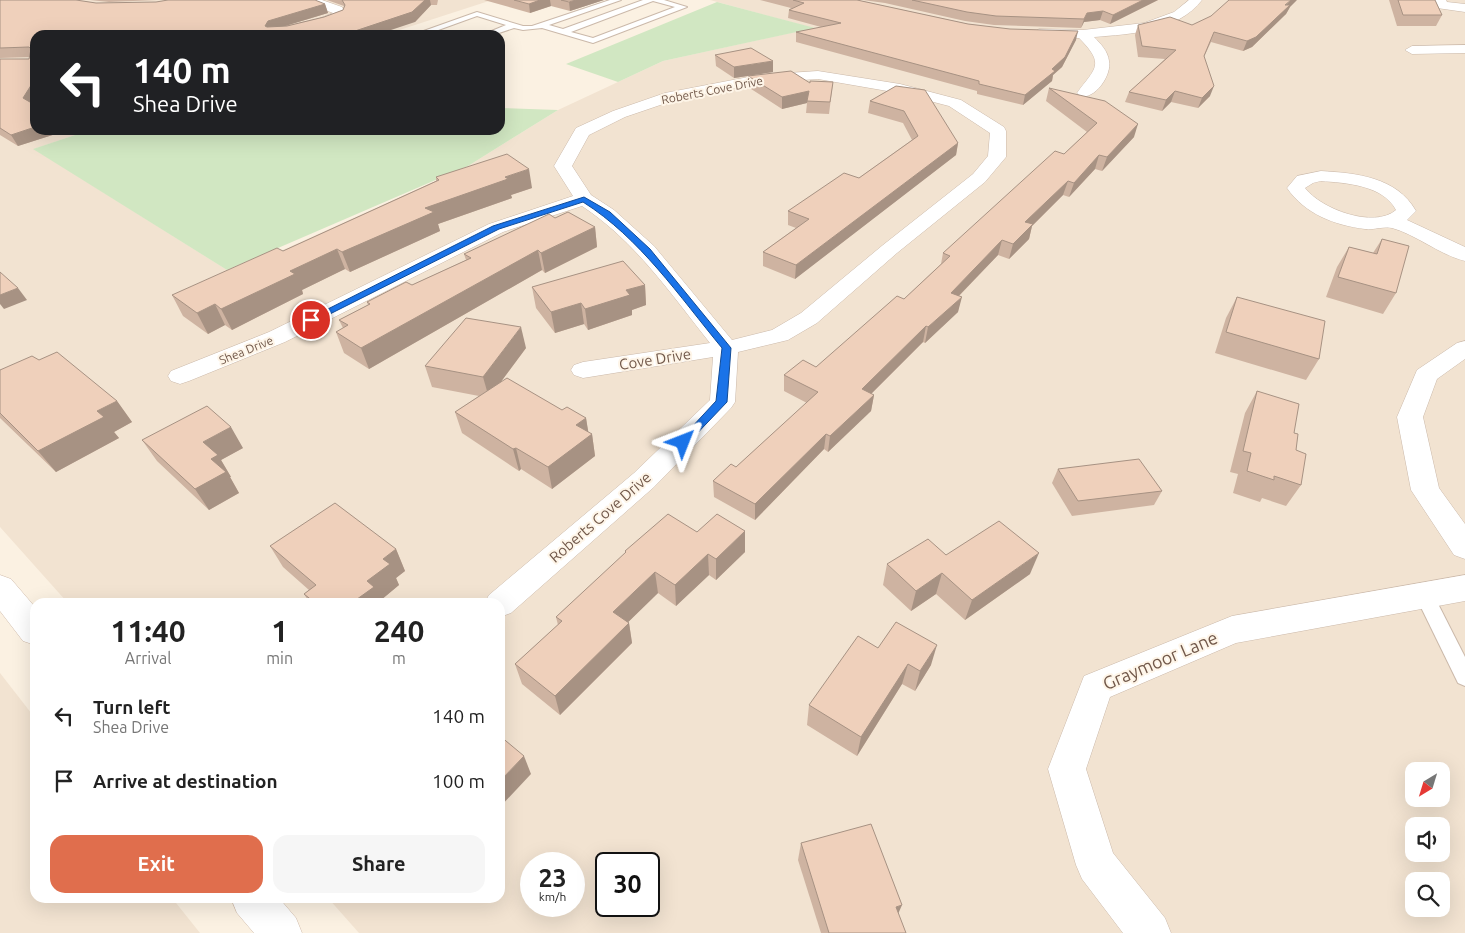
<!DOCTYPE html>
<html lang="en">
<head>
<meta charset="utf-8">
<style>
	body { margin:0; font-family:Ubuntu,sans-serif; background:#f6f6f6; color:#222; height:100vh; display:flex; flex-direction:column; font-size:19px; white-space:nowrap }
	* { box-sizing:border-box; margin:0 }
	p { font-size:16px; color:#767676 }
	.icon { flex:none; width:28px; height:28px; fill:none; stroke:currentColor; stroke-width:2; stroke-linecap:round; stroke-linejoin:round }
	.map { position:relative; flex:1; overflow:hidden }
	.side { position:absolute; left:30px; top:598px; width:475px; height:305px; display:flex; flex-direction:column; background:#fff; border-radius:15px; box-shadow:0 5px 20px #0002 }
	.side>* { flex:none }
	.guide { position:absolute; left:30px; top:30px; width:475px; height:105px; border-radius:15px; box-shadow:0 5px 20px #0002; background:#202124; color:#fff; overflow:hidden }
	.needle { width:32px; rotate:218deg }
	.controls { position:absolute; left:1405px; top:762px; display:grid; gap:10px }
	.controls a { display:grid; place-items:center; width:45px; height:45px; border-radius:10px; background:#fff; box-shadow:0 5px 20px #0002; font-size:25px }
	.speed { position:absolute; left:520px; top:852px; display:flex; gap:10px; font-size:25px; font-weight:700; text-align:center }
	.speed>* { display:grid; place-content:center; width:65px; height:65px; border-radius:50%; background:#fff; box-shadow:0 5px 20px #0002; line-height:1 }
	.speed small { font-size:12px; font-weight:400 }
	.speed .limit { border:2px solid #111; border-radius:8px; background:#fff; color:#111 }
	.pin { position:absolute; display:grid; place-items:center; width:42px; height:42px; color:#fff; margin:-21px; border:2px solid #fff; border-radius:50%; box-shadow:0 1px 5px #0007 }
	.me { position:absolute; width:55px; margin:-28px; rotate:45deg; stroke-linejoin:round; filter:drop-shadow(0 0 4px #0008) }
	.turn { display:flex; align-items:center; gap:18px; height:105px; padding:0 20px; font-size:22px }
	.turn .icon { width:65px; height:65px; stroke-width:2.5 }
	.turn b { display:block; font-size:35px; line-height:42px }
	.eta { display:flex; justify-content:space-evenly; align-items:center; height:85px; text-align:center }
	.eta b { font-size:30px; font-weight:700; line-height:35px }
	.primary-button { display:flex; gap:10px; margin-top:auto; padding:10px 20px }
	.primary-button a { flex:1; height:58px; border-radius:15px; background:#e06e4d; color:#fff; font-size:20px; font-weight:700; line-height:58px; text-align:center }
	.primary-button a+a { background:#f6f6f6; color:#222 }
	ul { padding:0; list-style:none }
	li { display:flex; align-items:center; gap:15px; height:65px; padding:0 20px }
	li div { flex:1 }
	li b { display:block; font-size:19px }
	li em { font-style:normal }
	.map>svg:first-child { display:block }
	.residential { fill:#f2e3d1; fill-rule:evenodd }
	.green { fill:#d1e7c2 }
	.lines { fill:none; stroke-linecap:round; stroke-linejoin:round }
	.service-casing { stroke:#cbb9aa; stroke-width:2 }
	.minor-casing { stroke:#cbb9aa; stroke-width:1 }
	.secondary-casing { stroke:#d0bbaa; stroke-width:1 }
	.service { fill:#fff; fill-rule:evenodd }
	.minor { fill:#fff; fill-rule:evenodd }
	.secondary { fill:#fff; fill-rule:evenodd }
	.wall { fill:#ceb3a1 }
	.shaded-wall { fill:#a79283 }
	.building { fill:#efd0bb; stroke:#a79283 }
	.route { fill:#1a73e8; stroke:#114b97 }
	.labels { text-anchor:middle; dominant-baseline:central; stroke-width:4; stroke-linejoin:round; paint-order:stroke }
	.far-street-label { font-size:12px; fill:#71584a; stroke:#fef5e8 }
	.street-label { font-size:15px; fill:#71584a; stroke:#fef5e8 }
	.near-street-label { font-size:18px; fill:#71584a; stroke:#fef5e8 }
</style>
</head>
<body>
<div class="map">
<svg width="1465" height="933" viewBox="0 0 1465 933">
	<rect width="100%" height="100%" fill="#fbf1e2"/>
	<!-- residential -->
	<g class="residential">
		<path d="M 0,0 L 492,0 L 384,35 L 35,35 L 35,130 L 90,130 L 34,149 L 232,273 L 468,166 L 558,110 L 663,61 L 813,28 L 710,0 L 1465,0 L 1465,933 L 359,933 L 328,898 L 500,898 L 500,602 L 67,602 L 0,527 ZM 1414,771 L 1441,771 L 1441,799 L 1414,799 ZM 1414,826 L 1441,826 L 1441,854 L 1414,854 ZM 531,864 L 574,864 L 574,906 L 531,906 ZM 606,864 L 649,864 L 649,906 L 606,906 ZM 1414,881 L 1441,881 L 1441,909 L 1414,909 Z"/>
		<path d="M 0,673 L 35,718 L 35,898 L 172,898 L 200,933 L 0,933 Z"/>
	</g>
	<!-- green -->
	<g class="green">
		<path d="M 717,2 L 815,28 L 663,61 L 618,82 L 566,64 Z"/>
		<path d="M 500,108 L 558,110 L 468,166 L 227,270 L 33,149 L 90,130 L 500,130 Z"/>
	</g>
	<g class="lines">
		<!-- service casing -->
		<g class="service-casing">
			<g id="service">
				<path d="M 610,0 L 621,0 L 549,25 L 563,29 L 643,0 L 664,0 L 687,7 L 593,43 L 542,28 L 523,30 L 514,28 L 493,35 L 482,35 L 506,25 L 477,16 L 430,33 L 433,35 L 420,35 L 418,33 L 477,12 L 523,26 L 532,26 ZM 653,1 L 675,7 L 593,38 L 571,32 Z"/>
				<path d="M 1424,587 L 1431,590 L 1465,657 L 1465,686 L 1458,683 L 1415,595 L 1417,590 Z"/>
			</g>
		</g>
		<!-- minor casing -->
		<g class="minor-casing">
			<g id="minor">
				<path d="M 305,0 L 322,0 L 342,7 L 346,15 L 344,18 C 320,28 297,35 270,35 L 272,32 L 316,20 L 333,13 L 307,3 Z"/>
				<path d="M 1189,0 L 1202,0 C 1177,32 1131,34 1094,37 C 1100,43 1108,51 1109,61 C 1112,75 1095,100 1080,96 L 1077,93 C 1095,68 1106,65 1079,38 L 1039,37 L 1032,33 L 1039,29 L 1083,30 L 1144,23 L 1174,12 Z"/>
				<path d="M 1434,0 L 1446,0 L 1447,2 L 1465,4 L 1465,12 L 1437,8 Z"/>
				<path d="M 1465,45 L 1465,53 L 1412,54 L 1405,50 L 1412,46 Z"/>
				<path d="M 818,71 L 900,84 L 961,100 L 1004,127 L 1006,131 L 1006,157 L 985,182 L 897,253 L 817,323 L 788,340 L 738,352 L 735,402 L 731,408 L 654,487 L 511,613 L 500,617 L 500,602 L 485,602 L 489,595 L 634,473 L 710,400 L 713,357 L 583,378 L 574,375 L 571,370 L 574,365 L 583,362 L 710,343 C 671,294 635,241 582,206 L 503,232 L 285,342 L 189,381 L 180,384 L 171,381 L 168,376 L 171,371 L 269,332 L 489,224 L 573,196 L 554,166 L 576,128 L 613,111 L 665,93 L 759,75 ZM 818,79 L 899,93 L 949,106 L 990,133 L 988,156 L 973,174 L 883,245 L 801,313 L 772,330 L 732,340 L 654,246 L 614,210 L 591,195 L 572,166 L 589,135 L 625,117 L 669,102 L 759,83 Z"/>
				<path d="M 1321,171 C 1356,173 1397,177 1416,211 L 1407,220 L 1465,247 L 1465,261 C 1440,255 1415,234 1392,228 C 1385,226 1374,230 1365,229 C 1334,225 1305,214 1287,188 L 1297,176 ZM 1321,181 C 1346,183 1383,185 1396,210 C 1374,229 1321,209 1305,188 L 1313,183 Z"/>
				<path d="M 1465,341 L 1465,359 L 1437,379 L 1423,417 L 1439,488 L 1465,524 L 1465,559 L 1454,555 L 1411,490 L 1397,417 L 1417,370 L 1457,343 Z"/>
				<path d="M 1465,575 L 1465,601 L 1236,643 L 1110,697 L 1086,769 L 1113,853 L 1165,918 L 1171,933 L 1123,933 L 1082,879 L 1076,865 L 1048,769 L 1084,676 L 1232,616 Z"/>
			</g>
		</g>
		<!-- secondary casing -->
		<g class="secondary-casing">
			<g id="secondary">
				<path d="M 0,575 L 11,579 L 35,607 L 35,645 L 23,641 L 0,611 Z"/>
				<path d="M 231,898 L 279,898 L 296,918 L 302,933 L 254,933 L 237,913 Z"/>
			</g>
		</g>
		<!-- service -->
		<use href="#service" class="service"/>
		<!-- minor -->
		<use href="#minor" class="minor"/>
		<!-- secondary -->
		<use href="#secondary" class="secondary"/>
	</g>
	<!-- wall -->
	<g class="wall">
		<path d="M 0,0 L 96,3 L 325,4 L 328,13 L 285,26 L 324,17 L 343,10 L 344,6 L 327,0 L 438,0 L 437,5 L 431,5 L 415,22 L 35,35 L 35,99 L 33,103 L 35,130 L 65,130 L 65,131 L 18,146 L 0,135 L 0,59 L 29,59 L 30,57 L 0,58 Z"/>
		<path d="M 90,0 L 157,0 L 109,2 Z"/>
		<path d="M 484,0 L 604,0 L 570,11 L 551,6 L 530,13 Z"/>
		<path d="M 760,0 L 857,0 L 968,24 L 1076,40 L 1062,67 L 1053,75 L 1052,81 L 1023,105 L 977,94 L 977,91 L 796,42 L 796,32 L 821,27 L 788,18 L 789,10 L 791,8 Z"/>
		<path d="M 863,0 L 1158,0 L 1110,24 L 1100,20 L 1084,22 L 1081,28 L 994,25 L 965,21 L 885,3 Z"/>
		<path d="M 1389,0 L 1435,0 L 1442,15 L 1436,26 L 1397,26 Z"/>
		<path d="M 1290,7 L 1286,14 L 1252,47 L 1243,51 L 1211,42 L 1204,57 L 1210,96 L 1198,108 L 1171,102 L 1162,111 L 1125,102 L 1129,92 L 1165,59 L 1138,57 L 1135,35 L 1138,25 L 1192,25 Z"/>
		<path d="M 715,55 L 773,72 L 751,75 L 810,83 L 833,82 L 829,114 L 806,113 L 807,103 L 782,109 L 748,87 L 748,76 L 734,78 L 716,66 Z"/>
		<path d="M 896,86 L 958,143 L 956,155 L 795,279 L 763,266 L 763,252 L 796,228 L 788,225 L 788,211 L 859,178 L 912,140 L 903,123 L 868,113 L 870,101 Z"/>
		<path d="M 1049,88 L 1134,137 L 1102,171 L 1095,169 L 1069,197 L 1063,195 L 1032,226 L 1029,239 L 1009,259 L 998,255 L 959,296 L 958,312 L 925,343 L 923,342 L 871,394 L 874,395 L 871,411 L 828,452 L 824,449 L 755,520 L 714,497 L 713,481 L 736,467 L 807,403 L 784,391 L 784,375 L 816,367 L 904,299 L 941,264 L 943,253 L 1064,154 L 1087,132 L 1046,101 Z"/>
		<path d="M 436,177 L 532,188 L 511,195 L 512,198 L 438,224 L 440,231 L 350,272 L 345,269 L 302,290 L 303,294 L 232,330 L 225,325 L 208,334 L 183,316 L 172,295 L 283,251 L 436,181 Z"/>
		<path d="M 555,218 L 595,227 L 597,247 L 545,273 L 542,270 L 369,369 L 344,353 L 336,332 L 343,328 L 339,320 L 368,305 L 367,302 L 412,285 L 466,260 L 464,254 Z"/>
		<path d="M 1382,239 L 1396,293 L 1383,314 L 1326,297 L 1337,267 L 1349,247 L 1373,253 Z"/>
		<path d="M 645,285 L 646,305 L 632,310 L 632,315 L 588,330 L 584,324 L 555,333 L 536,308 L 532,287 Z"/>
		<path d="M 1237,297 L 1319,359 L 1306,380 L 1215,353 L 1226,318 Z"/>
		<path d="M 526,348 L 500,383 L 562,410 L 586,418 L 588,432 L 592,434 L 595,456 L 552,489 L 521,469 L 519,471 L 462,433 L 455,412 L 479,396 L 432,387 L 425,366 Z"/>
		<path d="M 39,360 L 117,401 L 132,422 L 114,432 L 119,438 L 56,472 L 0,418 L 0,370 Z"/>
		<path d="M 1257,391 L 1294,433 L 1296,450 L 1301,485 L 1286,506 L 1262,498 L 1260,502 L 1233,493 L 1238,474 L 1230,472 L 1245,413 Z"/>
		<path d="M 142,440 L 243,448 L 221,460 L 231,477 L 230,477 L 239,493 L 209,510 L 157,461 Z"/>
		<path d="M 1058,469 L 1162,491 L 1154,505 L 1072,516 L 1052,483 Z"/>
		<path d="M 697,532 L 745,552 L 716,580 L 709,575 L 676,606 L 658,593 L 628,622 L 629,623 L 632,643 L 560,715 L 522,684 L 515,664 L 558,625 L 556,617 L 625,554 L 625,551 Z"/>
		<path d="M 270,546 L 396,549 L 405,571 L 396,578 L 399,585 L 381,600 L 382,602 L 309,602 L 304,594 L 309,590 L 283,567 Z"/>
		<path d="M 946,555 L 1030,574 L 965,620 L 936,594 L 911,611 L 883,585 L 887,564 Z"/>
		<path d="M 878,648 L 931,665 L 915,691 L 902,684 L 857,756 L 807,725 L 809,705 Z"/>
		<path d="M 801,843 L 906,933 L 821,933 L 798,860 Z"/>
	</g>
	<!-- shaded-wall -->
	<g class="shaded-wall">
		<path d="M 425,0 L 430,0 L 431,5 L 415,22 L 376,35 L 343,35 Z"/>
		<path d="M 540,0 L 550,0 L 551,6 L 530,13 L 529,4 Z"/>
		<path d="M 576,0 L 604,0 L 570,11 L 569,2 Z"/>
		<path d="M 1143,0 L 1158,0 L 1110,24 L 1113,15 Z"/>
		<path d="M 1291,0 L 1297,0 L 1290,7 L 1286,14 L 1252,47 L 1243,51 L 1247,41 Z"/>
		<path d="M 325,4 L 328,13 L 272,30 L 265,26 L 268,21 Z"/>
		<path d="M 1103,11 L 1100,20 L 1084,22 L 1081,28 L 1084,19 L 1087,13 Z"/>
		<path d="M 1078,31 L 1076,40 L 1062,67 L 1053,75 L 1052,81 L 1023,105 L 1025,95 L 1052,69 Z"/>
		<path d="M 773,61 L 773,72 L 734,78 L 734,67 Z"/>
		<path d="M 35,79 L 35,99 L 30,108 L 23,98 Z"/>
		<path d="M 1214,86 L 1210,96 L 1198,108 L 1202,98 Z"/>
		<path d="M 809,91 L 807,103 L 782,109 L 782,97 Z"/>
		<path d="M 1175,91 L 1171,102 L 1162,111 L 1166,100 Z"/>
		<path d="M 1138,124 L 1134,137 L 1102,171 L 1107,157 Z"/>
		<path d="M 35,127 L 35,130 L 65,130 L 65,131 L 18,146 L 11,135 Z"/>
		<path d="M 958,143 L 956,155 L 795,279 L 796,265 Z"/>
		<path d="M 1099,155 L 1095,169 L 1069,197 L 1074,183 Z"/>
		<path d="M 529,169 L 532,188 L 511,195 L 512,198 L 438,224 L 440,231 L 350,272 L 342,252 L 425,208 L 505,177 Z"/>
		<path d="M 1068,181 L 1063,195 L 1032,226 L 1029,239 L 1009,259 L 1013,244 L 1025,222 Z"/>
		<path d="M 595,227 L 597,247 L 545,273 L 541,253 Z"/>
		<path d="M 1002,240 L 998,255 L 947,308 L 951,293 Z"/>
		<path d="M 337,249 L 345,269 L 302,290 L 303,294 L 232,330 L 221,309 L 290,271 Z"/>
		<path d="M 538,250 L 542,270 L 369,369 L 361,348 Z"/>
		<path d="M 645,285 L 646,305 L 632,310 L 632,315 L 588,330 L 585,309 L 626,290 Z"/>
		<path d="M 18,288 L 27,300 L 4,309 L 0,304 L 0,295 Z"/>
		<path d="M 962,297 L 958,312 L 925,343 L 928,327 Z"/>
		<path d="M 581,303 L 584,324 L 555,333 L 551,312 Z"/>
		<path d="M 215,304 L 225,325 L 208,334 L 197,313 Z"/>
		<path d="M 926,326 L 923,342 L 860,405 L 862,389 Z"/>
		<path d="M 521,327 L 526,348 L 489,398 L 483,377 Z"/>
		<path d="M 874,395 L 871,411 L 828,452 L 830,436 Z"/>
		<path d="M 117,401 L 132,422 L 114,432 L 119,438 L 56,472 L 38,451 L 97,411 Z"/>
		<path d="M 586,418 L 589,436 L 592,434 L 595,456 L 552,489 L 548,467 L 576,425 Z"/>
		<path d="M 231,427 L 243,448 L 221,460 L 231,477 L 230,477 L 239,493 L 209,510 L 195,489 L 211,459 L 203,442 Z"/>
		<path d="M 826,434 L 824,449 L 755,520 L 755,504 Z"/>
		<path d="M 516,448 L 521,469 L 519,471 L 513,449 Z"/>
		<path d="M 745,531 L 745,552 L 716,580 L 716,559 Z"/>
		<path d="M 396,549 L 405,571 L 396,578 L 399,585 L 381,600 L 382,602 L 353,602 L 383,559 Z"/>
		<path d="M 1039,553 L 1030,574 L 965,620 L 972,600 Z"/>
		<path d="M 708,554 L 709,575 L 676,606 L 675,585 Z"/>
		<path d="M 655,572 L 658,593 L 617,633 L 613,612 Z"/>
		<path d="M 942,573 L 936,594 L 911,611 L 916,591 Z"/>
		<path d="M 629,623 L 632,643 L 560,715 L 555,696 Z"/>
		<path d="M 937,645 L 931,665 L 915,691 L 920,671 Z"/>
		<path d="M 908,664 L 902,684 L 857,756 L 861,737 Z"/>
		<path d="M 524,756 L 531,774 L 500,807 L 500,781 Z"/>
		<path d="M 902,905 L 895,921 L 896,907 Z"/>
	</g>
	<!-- building -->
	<g class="building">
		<path d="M 0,0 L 76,0 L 96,3 L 156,2 L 168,0 L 315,0 L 325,4 L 268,21 L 265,26 L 267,27 L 287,26 L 324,17 L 343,10 L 345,5 L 342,0 L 425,0 L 412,12 L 343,35 L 35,35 L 35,79 L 23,98 L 35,105 L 35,127 L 11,135 L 0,128 L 0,59 L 29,59 L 31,49 L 29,47 L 0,48 Z"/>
		<path d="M 514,0 L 540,0 L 529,4 Z"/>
		<path d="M 561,0 L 576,0 L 569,2 Z"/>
		<path d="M 793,0 L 857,0 L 968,24 L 1010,29 L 1078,31 L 1065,57 L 1052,69 L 1055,71 L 1025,95 L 979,84 L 979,81 L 796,32 L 841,23 L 789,10 L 804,3 Z"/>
		<path d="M 912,0 L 1143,0 L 1113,15 L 1103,11 L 1087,13 L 1084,19 L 996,16 L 967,12 Z"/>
		<path d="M 1229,0 L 1291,0 L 1285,5 L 1290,5 L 1256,37 L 1247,41 L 1214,32 L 1204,56 L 1214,86 L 1202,98 L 1175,91 L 1166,100 L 1129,92 L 1176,50 L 1142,46 L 1138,25 L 1170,17 L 1192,25 L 1211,16 Z"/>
		<path d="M 1398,0 L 1435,0 L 1442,15 L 1403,15 Z"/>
		<path d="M 751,48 L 773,61 L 734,67 L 715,55 Z"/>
		<path d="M 791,71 L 810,83 L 810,81 L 833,82 L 830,102 L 807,101 L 809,91 L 782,97 L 748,76 Z"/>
		<path d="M 896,86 L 925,90 L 958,143 L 796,265 L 763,252 L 809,219 L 788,211 L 844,173 L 859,178 L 918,136 L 904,111 L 870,101 Z"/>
		<path d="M 1049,88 L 1105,101 L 1138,124 L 1107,157 L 1099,155 L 1074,183 L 1068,181 L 1025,222 L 1033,224 L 1013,244 L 1002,240 L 951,293 L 962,297 L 928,327 L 926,326 L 862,389 L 874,395 L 830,436 L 826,434 L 755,504 L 713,481 L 731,464 L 736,467 L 818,392 L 784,375 L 803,360 L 816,367 L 897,296 L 904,299 L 950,256 L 943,253 L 1055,151 L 1064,154 L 1097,123 Z"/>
		<path d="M 507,154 L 529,169 L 505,177 L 508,179 L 425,208 L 434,212 L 342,252 L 337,249 L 290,271 L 295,274 L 221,309 L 215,304 L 197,313 L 172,295 L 277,248 L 283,251 L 439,180 L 436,177 Z"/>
		<path d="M 568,212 L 595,227 L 541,253 L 538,250 L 361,348 L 336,332 L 348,325 L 339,320 L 370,304 L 367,302 L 406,282 L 412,285 L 471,258 L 464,254 L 549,214 L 555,218 Z"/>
		<path d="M 1382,239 L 1409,246 L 1396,293 L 1338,277 L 1349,247 L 1377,254 Z"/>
		<path d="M 623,261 L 645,285 L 626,290 L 630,295 L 585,309 L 581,303 L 551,312 L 532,287 Z"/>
		<path d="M 0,272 L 18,288 L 0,295 Z"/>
		<path d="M 1237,297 L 1325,321 L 1319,359 L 1226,332 Z"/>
		<path d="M 466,318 L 521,327 L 483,377 L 425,366 Z"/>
		<path d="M 57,352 L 117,401 L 97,411 L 104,417 L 38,451 L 0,413 L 0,370 L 32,356 L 39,360 Z"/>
		<path d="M 507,378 L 562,410 L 567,407 L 586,418 L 576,425 L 592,434 L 548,467 L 516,448 L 513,449 L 455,412 Z"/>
		<path d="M 1257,391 L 1299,404 L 1294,433 L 1298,434 L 1296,450 L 1306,454 L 1301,485 L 1274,476 L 1274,480 L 1247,471 L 1251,453 L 1243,451 Z"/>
		<path d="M 207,406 L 231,427 L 203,442 L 218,455 L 211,459 L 226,472 L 195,489 L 142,440 Z"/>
		<path d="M 1139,459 L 1162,491 L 1078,501 L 1058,469 Z"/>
		<path d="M 335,503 L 396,549 L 383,559 L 390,564 L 367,581 L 374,587 L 353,602 L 314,602 L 304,594 L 316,585 L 270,546 Z"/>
		<path d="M 668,514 L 697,532 L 717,514 L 745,531 L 716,559 L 708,554 L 675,585 L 655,572 L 613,612 L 629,623 L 555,696 L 515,664 L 562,621 L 556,617 L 626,552 L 625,551 Z"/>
		<path d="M 999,521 L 1039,553 L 972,600 L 942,573 L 916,591 L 887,564 L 928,539 L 946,555 Z"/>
		<path d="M 896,622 L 937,645 L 920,671 L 908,664 L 861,737 L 809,705 L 858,636 L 878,648 Z"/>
		<path d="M 500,736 L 524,756 L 500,781 Z"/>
		<path d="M 871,824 L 902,905 L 896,907 L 906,933 L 829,933 L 801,843 Z"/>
	</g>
	<!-- route -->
	<path class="route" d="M 584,197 L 610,212 L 650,249 L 731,348 L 727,402 L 687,444 L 679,444 L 678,442 L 716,401 L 722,348 C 679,296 640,238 583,202 L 499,229 L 314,322 L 311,323 L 306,320 L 493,226 Z"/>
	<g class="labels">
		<!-- far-street labels -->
		<g class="far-street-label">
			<text transform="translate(712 90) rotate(-11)">Roberts Cove Drive</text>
			<text transform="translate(246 350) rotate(-22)">Shea Drive</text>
		</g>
		<!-- street labels -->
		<g class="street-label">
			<text transform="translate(655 359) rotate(-9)">Cove Drive</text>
			<text transform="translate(600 517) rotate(-41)">Roberts Cove Drive</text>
		</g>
		<!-- near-street labels -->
		<g class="near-street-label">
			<text transform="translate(1160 660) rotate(-23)">Graymoor Lane</text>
		</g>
	</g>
</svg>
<div class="controls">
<a><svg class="needle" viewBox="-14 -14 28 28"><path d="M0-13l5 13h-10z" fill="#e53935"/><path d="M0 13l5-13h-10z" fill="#767676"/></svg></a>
<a><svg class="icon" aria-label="sound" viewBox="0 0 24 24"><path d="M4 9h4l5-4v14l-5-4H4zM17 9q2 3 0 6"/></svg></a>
<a><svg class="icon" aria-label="search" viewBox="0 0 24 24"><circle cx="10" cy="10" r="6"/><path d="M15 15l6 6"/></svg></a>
</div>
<div class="speed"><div>23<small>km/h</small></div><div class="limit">30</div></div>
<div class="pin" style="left:311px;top:320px;background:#d93025"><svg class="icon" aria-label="arrive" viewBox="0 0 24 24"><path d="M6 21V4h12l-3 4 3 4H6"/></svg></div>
<svg class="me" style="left:683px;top:442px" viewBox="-20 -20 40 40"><path d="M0-17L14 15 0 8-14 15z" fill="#1a73e8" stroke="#fff" stroke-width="4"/></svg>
<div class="guide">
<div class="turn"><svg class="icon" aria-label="left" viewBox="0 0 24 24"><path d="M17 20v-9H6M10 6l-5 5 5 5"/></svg><div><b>140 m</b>Shea Drive</div></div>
</div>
<section class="side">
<div class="eta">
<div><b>11:40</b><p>Arrival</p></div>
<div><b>1</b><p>min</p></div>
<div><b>240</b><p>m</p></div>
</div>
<ul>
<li><svg class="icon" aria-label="left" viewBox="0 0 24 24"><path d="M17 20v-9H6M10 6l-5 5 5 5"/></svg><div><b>Turn left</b><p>Shea Drive</p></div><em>140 m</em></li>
<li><svg class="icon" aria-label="arrive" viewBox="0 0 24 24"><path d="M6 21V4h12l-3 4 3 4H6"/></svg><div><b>Arrive at destination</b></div><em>100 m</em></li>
</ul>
<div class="primary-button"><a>Exit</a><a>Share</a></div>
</section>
</div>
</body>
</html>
